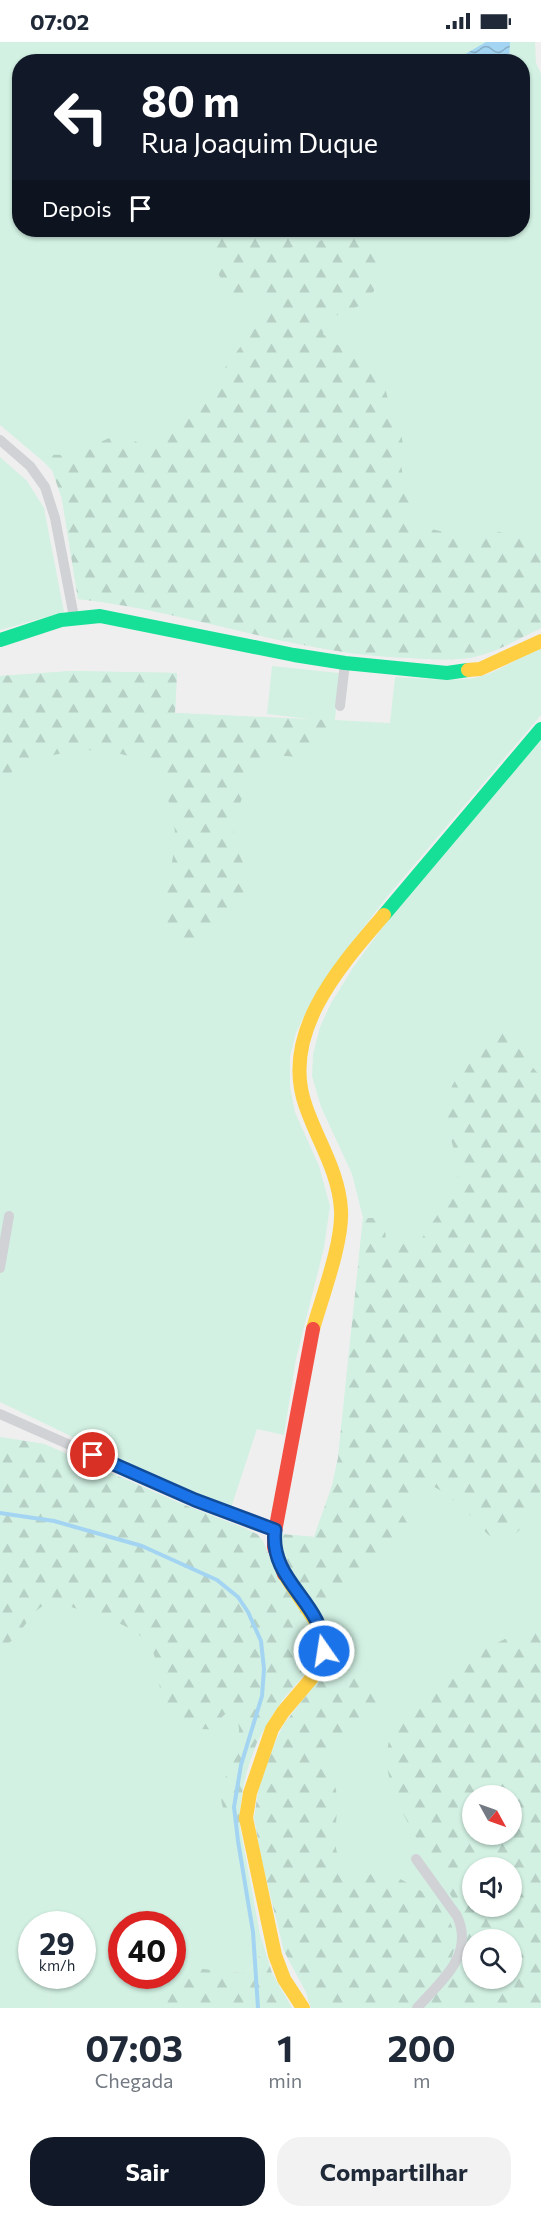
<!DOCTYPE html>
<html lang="pt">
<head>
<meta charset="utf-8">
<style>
	body { margin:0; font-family:Commissioner,sans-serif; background:#f2f2f3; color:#1f2937; height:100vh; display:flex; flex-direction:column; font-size:22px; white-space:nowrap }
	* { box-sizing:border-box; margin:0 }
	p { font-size:20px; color:#747a83 }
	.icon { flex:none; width:33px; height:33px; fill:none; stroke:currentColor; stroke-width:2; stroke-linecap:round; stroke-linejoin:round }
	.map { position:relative; height:1966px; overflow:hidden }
	.panel { display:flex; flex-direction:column; background:#fff; flex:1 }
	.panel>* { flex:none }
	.top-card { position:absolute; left:12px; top:12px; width:518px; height:183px; border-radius:24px; box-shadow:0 2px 4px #0004; background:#111827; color:#fff; overflow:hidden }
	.needle { width:39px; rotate:130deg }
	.tools { position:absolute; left:462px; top:1743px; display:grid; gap:12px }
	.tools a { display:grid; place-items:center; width:60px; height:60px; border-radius:50%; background:#fff; box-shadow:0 2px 4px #0004; font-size:30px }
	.speed { position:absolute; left:18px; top:1869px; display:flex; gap:12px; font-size:30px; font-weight:700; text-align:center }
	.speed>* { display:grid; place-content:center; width:78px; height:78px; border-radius:50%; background:#fff; box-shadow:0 2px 4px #0004; line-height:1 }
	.speed small { font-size:15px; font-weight:400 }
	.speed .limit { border:9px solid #d22; background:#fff; color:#111 }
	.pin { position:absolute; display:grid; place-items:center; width:51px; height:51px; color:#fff; margin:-26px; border:3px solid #fff; border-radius:50%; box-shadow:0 2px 6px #0007 }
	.me { position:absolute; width:66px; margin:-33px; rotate:347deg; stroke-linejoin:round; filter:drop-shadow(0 0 4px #0008) }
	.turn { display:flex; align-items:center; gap:21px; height:126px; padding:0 30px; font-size:27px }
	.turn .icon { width:78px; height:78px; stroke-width:2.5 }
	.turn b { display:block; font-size:42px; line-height:51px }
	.then { display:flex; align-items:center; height:57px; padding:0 30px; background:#0003; gap:12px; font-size:22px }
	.eta { display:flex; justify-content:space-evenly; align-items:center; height:102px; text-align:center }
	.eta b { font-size:36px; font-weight:700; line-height:42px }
	.action { display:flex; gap:12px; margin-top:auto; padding:12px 30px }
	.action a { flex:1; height:69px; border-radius:24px; background:#111827; color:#fff; font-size:24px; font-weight:700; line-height:69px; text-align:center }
	.action a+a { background:#f2f2f3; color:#1f2937 }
	.status { display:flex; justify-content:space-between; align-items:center; height:42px; padding:0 30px; background:#fff; direction:ltr }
	.status svg { height:16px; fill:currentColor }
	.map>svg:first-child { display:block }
	.green { fill:#d2f1e3; fill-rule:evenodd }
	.forest { fill:url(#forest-firs); fill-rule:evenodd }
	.water { fill:url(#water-waves) }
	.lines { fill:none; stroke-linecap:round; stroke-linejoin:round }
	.stream { stroke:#a3d4f2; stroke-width:4 }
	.street { stroke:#d1d2d6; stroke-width:10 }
	.fast { stroke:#16e098; stroke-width:14 }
	.slow { stroke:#ffcf43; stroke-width:14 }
	.jam { stroke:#f24e42; stroke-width:14 }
	.route-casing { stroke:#114b97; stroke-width:15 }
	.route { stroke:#1a73e8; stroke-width:10 }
</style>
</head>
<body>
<div class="status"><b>07:02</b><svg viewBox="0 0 49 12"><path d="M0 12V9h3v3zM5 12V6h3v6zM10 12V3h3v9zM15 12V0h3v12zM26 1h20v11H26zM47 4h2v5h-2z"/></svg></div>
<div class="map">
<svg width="541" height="1966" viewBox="0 0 541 1966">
	<defs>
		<pattern id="forest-firs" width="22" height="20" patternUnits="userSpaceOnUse" patternTransform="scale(1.5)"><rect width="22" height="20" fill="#d2f1e3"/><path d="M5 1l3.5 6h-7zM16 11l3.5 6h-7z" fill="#b6d0c5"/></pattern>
		<pattern id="water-waves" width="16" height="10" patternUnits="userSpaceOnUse" patternTransform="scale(1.5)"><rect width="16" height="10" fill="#a3d4f2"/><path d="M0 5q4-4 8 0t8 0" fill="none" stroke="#87aec7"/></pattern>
	</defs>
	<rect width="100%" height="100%" fill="#f0efef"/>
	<!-- green -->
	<g class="green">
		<path d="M 0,0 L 535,0 L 536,21 L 541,32 L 541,586 C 520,596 497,610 474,615 C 453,619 431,617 410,616 C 296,613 191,569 78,557 L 62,457 L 52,428 L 45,421 L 0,383 ZM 20,20 L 522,20 L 522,188 L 20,188 Z"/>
		<path d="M 0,415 L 27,439 L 44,466 L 64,570 L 0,588 Z"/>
		<path d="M 541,605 L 541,673 L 386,856 L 345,910 L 310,962 L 296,991 L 290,1015 L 290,1045 L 295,1070 L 319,1124 L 330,1164 L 324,1206 L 296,1317 L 284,1393 L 257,1387 L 231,1466 L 141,1428 L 0,1360 L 0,634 L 72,629 L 177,631 L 175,671 L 317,678 L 267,672 L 272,624 L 339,631 L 335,678 L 390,681 L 395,635 C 420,636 448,640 474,636 C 498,631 519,615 541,605 Z"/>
		<path d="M 541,695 L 541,1966 L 311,1966 L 306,1950 L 284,1909 L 254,1776 L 284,1682 L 326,1628 L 333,1611 L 333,1594 L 317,1565 L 294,1536 L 281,1492 L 314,1495 L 332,1444 L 338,1416 L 363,1176 L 352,1132 L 321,1065 L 312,1034 L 313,1012 L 320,985 L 331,961 L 354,924 L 385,882 ZM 472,1754 L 512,1754 L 512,1792 L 472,1792 ZM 472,1826 L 512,1826 L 512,1864 L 472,1864 ZM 472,1898 L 512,1898 L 512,1936 L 472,1936 Z"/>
		<path d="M 0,1395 L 44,1402 L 182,1462 L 247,1487 L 263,1499 L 281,1661 C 255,1695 238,1742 240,1785 L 260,1892 L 261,1912 L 251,1926 L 242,1931 L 179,1926 L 173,1924 L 172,1882 L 122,1882 L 122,1934 L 145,1934 L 156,1954 L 159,1966 L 74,1966 L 67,1959 L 56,1934 L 82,1934 L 82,1882 L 32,1882 L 32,1934 L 41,1934 L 48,1950 L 50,1966 L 0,1966 Z"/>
	</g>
	<!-- forest -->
	<g class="forest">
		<path d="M 223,188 L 235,195 L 245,192 L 248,188 L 302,188 C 303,208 288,208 273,205 L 276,212 L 282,216 L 293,214 L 340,188 L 370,188 L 375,193 L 380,210 L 374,249 L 359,264 L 330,276 L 323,292 L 382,335 L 391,368 L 400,386 L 404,408 L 401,423 L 403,434 L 416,453 L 415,477 L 427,486 L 457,493 L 480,494 L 496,489 L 522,496 L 541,491 L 541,586 C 520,596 497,610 474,615 C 453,619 431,617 410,616 C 296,613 191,569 78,557 L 62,457 L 52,428 L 39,415 C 60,411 59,413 78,417 C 93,404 111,388 132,397 C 137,400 141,405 148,405 C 170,403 260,283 269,261 L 267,255 L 236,253 C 213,234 213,220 217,192 Z"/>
		<path d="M 72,629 L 177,631 L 175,671 L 330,678 L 317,712 C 296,722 283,704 262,724 C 246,739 236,768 234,790 C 232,804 243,815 245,828 C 246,840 244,854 239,864 C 233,879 206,905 188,906 C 172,906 168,889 165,876 C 164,872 161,868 161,863 C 162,853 166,842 169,833 C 174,814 177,793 173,774 C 170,756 154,727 137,718 C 97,698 35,711 0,738 L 0,634 Z"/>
		<path d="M 499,987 C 517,997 525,1020 541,1034 L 541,1422 C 538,1432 541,1440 540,1450 C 540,1462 521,1489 511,1496 C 493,1508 478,1479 467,1470 C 457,1461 443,1447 429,1443 C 423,1442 417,1446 412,1449 C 404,1453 401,1458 399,1467 L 409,1484 L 407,1493 L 401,1500 L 393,1502 L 385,1508 L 351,1546 L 321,1571 C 302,1541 280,1530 281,1492 L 314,1495 L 332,1444 L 338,1416 L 363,1176 L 374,1176 C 385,1184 388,1191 384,1204 L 389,1211 L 402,1202 L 422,1196 L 449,1156 L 460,1129 L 448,1087 L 448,1059 L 452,1044 L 474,1005 L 483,994 Z"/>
		<path d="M 0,1395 L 44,1402 L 182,1462 L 257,1492 L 263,1499 L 276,1530 L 311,1583 L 318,1600 L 316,1616 L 311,1625 C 298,1641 282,1657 270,1675 C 251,1706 238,1749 240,1785 C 234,1780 228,1775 224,1768 C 211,1740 250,1708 236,1674 L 230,1670 L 224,1673 L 212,1687 C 202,1688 194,1686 185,1682 C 146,1667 170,1620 143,1596 C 128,1582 105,1576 86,1570 C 73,1566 60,1559 46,1563 C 32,1567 25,1586 15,1596 C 11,1600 5,1603 0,1606 Z"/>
		<path d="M 541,1581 L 541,1966 L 422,1966 L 465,1907 L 469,1887 C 456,1859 438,1834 423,1808 C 410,1785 395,1759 389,1734 C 370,1655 485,1605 541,1581 ZM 472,1754 L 512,1754 L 512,1792 L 472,1792 ZM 472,1826 L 512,1826 L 512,1864 L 472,1864 ZM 472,1898 L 512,1898 L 512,1936 L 472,1936 Z"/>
		<path d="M 341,1634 C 364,1634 372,1635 385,1655 C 375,1681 347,1680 334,1705 C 325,1720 335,1738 337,1754 C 339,1785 324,1818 358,1837 C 364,1835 373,1830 380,1830 C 387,1830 396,1835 402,1838 C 430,1852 462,1876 453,1911 C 448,1933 427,1951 412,1966 L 311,1966 L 306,1950 L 284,1909 L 262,1820 L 254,1776 L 259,1744 L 276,1698 L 284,1682 L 320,1636 Z"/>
		<path d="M 260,1892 L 272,1931 L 292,1966 L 159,1966 L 156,1954 L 145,1934 L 172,1934 L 173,1924 L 242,1931 L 251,1926 L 261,1912 Z"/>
		<path d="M 41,1934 L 56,1934 L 68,1960 L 74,1966 L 50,1966 L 48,1950 Z"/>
	</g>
	<!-- water -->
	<path class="water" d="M 486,0 L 510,0 L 509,19 L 461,19 L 467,11 Z"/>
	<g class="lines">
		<!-- stream -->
		<path class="stream" d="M 0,1471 L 54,1479 L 142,1504 L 217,1538 L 238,1555 L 248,1570 L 261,1599 L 264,1627 L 262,1654 L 241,1723 L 234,1765 L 238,1799 L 253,1890 L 258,1966"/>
		<!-- street -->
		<g class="street">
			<path d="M 0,398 L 30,424 L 45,445 L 55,476 L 74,575"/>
			<path d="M 340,664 L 345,621"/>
			<path d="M 0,1226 L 9,1174"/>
			<path d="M 0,1372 L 158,1442 L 275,1488"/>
			<path d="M 416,1817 L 457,1874 C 475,1913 441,1939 417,1966"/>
		</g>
		<!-- fast -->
		<g class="fast">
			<path d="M 0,598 L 61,578 L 100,574 L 294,613 L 345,621 L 447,631 L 468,628"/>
			<path d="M 384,873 L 541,687"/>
		</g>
		<!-- slow -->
		<g class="slow">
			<path d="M 468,628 L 480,627 L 541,599"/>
			<path d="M 313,1287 C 322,1255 343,1200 341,1168 C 339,1130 318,1100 306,1065 C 279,992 340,924 384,873"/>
			<path d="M 284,1532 L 320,1586 L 324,1609 L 321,1622 L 311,1637 L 283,1670 L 272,1687 L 250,1751 L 246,1776 L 275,1913 L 284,1937 L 303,1966"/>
		</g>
		<!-- jam -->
		<path class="jam" d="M 284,1532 L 274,1505 L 274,1495 L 313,1287"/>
	</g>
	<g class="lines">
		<!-- route casing -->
		<g class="route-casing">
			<path id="route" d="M 93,1413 L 195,1458 L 275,1488 C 269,1540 324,1560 324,1609"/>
		</g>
		<!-- route -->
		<use href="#route" class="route"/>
	</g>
</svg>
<div class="tools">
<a><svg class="needle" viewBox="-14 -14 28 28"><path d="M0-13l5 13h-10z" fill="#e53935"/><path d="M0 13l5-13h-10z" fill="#747a83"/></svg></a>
<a><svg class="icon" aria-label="sound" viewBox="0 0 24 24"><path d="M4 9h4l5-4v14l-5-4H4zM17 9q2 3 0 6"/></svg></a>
<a><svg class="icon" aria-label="search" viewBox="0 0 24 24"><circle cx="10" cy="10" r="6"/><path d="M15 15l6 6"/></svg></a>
</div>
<div class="speed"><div>29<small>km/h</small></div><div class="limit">40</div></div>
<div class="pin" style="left:93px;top:1413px;background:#d93025"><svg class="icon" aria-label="arrive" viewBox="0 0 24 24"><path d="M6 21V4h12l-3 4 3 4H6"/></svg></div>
<svg class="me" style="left:324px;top:1609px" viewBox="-20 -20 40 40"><circle r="17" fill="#1a73e8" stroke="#fff" stroke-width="3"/><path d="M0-11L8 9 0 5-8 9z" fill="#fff"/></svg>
<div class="top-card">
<div class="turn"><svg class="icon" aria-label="left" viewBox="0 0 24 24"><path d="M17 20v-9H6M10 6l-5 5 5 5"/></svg><div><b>80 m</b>Rua Joaquim Duque</div></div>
<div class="then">Depois<svg class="icon" aria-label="arrive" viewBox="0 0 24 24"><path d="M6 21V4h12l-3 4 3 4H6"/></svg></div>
</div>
</div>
<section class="panel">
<div class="eta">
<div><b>07:03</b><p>Chegada</p></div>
<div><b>1</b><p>min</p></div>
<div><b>200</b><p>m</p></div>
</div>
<div class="action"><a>Sair</a><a>Compartilhar</a></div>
</section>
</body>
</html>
